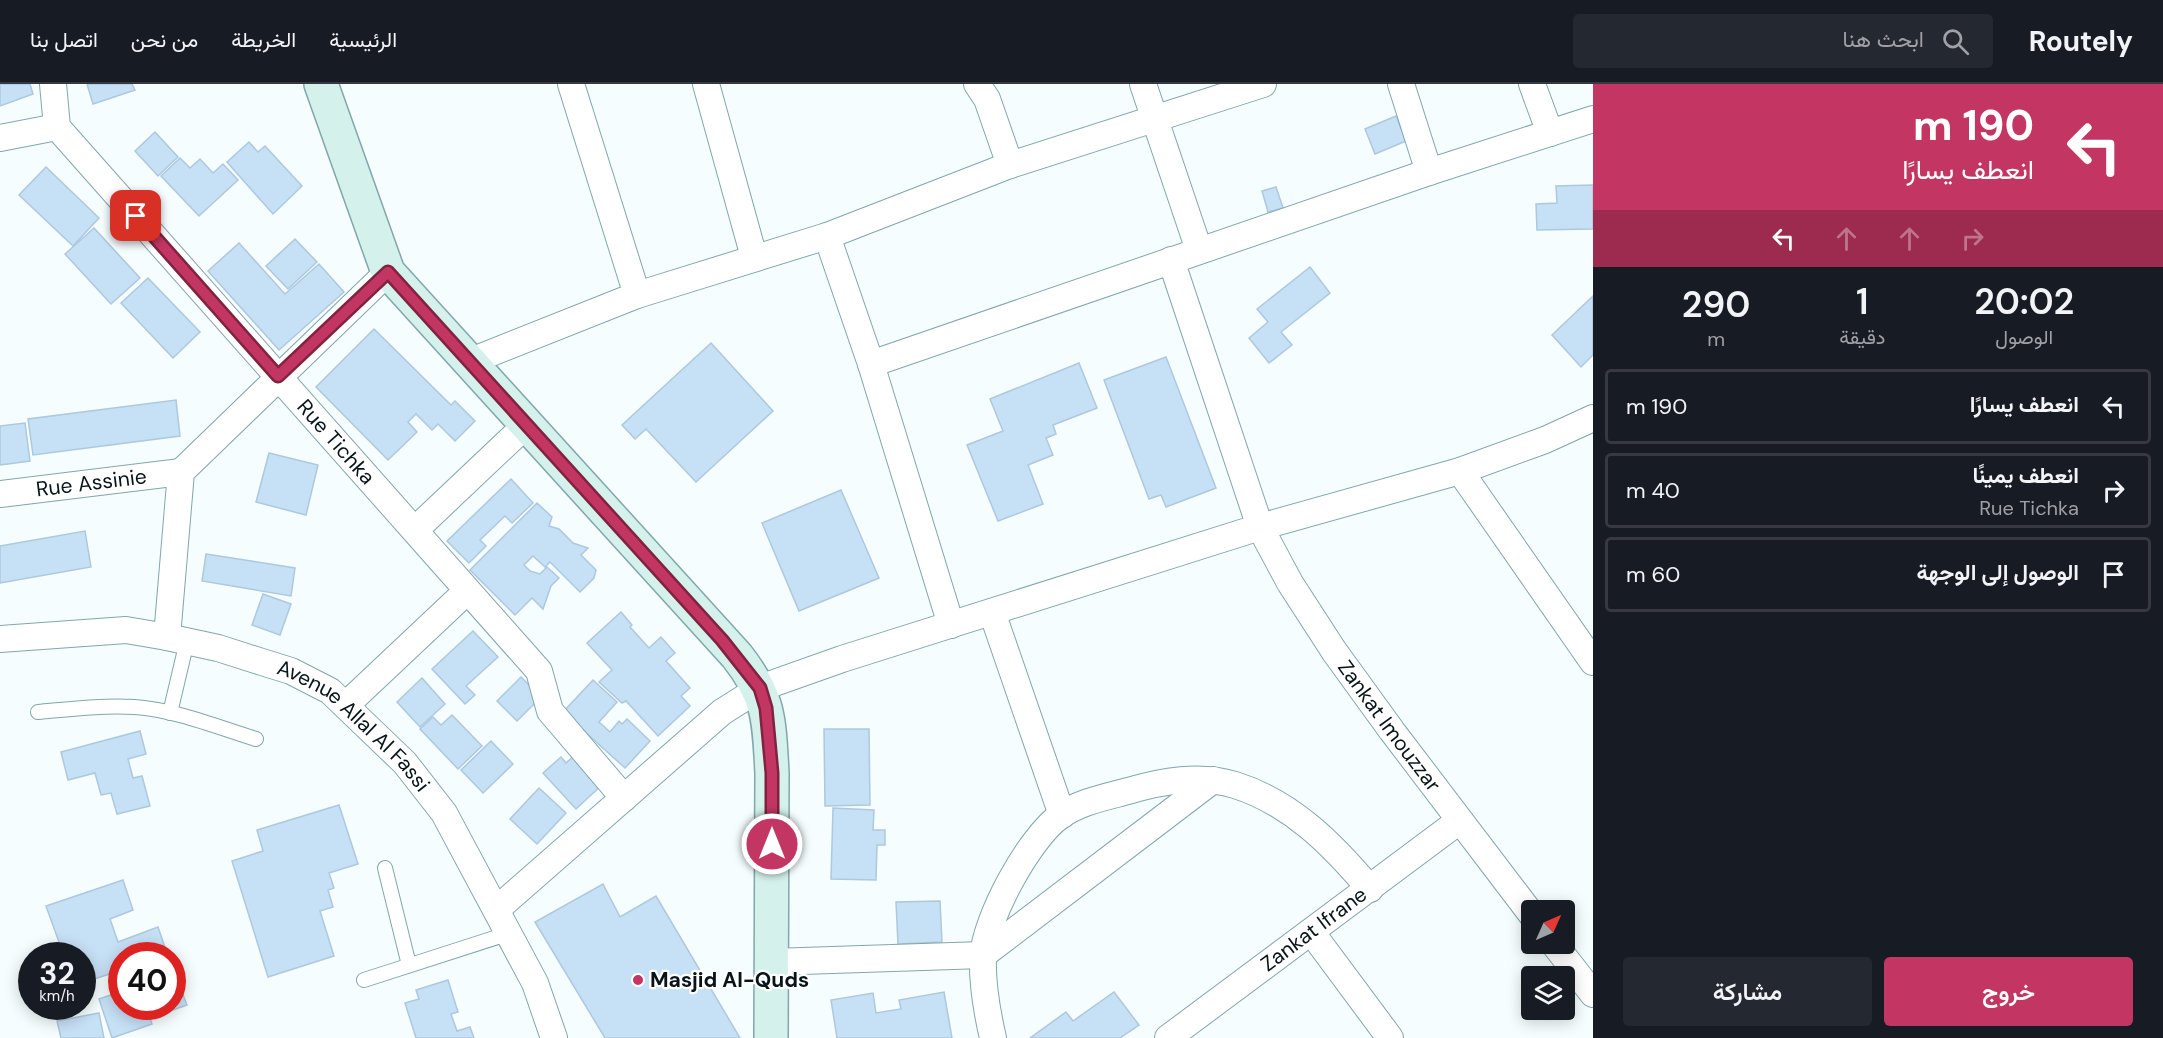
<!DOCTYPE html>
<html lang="ar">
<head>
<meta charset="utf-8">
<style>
	body { margin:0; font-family:"DM Sans",Vazirmatn,sans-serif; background:#242831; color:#f1f3f6; direction:rtl; height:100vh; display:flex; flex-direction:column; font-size:22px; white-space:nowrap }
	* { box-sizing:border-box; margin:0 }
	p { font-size:20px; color:#9ea1a6 }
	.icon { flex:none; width:33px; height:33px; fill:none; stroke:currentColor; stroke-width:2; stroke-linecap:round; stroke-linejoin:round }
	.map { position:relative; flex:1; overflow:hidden; direction:ltr }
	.panel { display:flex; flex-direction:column; background:#171b24; width:570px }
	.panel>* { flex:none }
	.hud { background:#c33663; color:#fff; overflow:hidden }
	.needle { width:39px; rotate:45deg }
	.fabs { position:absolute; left:1521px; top:816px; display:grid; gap:12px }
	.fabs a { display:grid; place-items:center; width:54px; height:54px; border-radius:6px; background:#171b24; box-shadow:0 3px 15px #0003; font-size:30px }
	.speed { position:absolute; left:18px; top:858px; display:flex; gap:12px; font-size:30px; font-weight:700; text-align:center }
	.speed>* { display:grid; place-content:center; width:78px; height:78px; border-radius:50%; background:#171b24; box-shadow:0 3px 15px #0003; line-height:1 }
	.speed small { font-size:15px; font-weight:400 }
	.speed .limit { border:9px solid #d22; background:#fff; color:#111 }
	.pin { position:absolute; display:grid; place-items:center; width:51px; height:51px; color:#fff; margin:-26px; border-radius:12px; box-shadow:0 3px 9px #0006 }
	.me { position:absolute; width:66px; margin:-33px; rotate:0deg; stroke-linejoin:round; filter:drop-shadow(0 0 4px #0008) }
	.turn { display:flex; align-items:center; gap:21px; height:126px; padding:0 30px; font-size:27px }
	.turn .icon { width:78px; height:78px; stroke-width:2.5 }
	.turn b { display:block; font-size:42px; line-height:51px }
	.lanes { display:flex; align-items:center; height:57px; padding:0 30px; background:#0003; justify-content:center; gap:30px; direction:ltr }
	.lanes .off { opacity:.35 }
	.eta { display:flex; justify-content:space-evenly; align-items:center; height:102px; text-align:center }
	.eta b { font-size:36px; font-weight:600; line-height:42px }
	.action { display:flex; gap:12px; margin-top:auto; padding:12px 30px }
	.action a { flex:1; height:69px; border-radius:6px; background:#c33663; color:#fff; font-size:24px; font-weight:600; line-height:69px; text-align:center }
	.action a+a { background:#242831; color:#f1f3f6 }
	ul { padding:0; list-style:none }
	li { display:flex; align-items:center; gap:18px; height:75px; margin:0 12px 9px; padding:0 18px; border:3px solid #363941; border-radius:6px }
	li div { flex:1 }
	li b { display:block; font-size:22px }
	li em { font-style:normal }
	header { display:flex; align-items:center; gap:36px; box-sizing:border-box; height:84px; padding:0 30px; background:#171b24; border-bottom:2px solid #363941 }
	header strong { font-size:28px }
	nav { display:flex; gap:33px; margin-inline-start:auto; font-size:21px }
	.search { width:420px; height:54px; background:#242831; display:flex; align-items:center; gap:15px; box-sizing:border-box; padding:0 21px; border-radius:6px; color:#9ea1a6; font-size:22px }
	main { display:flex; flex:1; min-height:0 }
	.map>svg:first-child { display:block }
	.building { fill:#c6e0f6; stroke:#aec8dd; stroke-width:1.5 }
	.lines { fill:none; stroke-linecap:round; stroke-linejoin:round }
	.lane-casing { stroke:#82a6ad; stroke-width:16 }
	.street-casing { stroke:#82a6ad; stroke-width:28 }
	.secondary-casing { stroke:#82a6ad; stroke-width:36 }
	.lane { stroke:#fff; stroke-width:14 }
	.street { stroke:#fff; stroke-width:26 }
	.secondary { stroke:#d5f1ec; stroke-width:33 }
	.route-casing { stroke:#7f2340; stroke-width:15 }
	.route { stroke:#c33663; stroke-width:10 }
	.poi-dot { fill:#c33663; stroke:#fff; stroke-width:2 }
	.labels { text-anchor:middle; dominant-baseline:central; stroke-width:4.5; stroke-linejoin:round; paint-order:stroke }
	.street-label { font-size:21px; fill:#071518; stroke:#fff }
	.poi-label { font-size:21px; font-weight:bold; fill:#071518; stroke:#fff; text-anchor:start }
</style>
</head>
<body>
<header>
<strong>Routely</strong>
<div class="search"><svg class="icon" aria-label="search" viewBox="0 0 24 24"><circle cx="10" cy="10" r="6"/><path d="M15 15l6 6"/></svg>ابحث هنا</div>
<nav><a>الرئيسية</a><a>الخريطة</a><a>من نحن</a><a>اتصل بنا</a></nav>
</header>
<main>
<section class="panel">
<div class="hud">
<div class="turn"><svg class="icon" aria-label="left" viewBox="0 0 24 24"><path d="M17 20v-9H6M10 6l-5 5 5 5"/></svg><div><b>190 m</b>انعطف يسارًا</div></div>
<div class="lanes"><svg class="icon" aria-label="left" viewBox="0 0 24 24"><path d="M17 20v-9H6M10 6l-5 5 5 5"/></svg><svg class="icon off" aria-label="ahead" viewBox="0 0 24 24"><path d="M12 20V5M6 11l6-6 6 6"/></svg><svg class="icon off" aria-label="ahead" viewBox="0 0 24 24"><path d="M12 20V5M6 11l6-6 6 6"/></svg><svg class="icon off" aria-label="right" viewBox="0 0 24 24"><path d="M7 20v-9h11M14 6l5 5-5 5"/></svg></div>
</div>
<div class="eta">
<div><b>20:02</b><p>الوصول</p></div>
<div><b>1</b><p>دقيقة</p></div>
<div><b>290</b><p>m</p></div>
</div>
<ul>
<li><svg class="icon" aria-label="left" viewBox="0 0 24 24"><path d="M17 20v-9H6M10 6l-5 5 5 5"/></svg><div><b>انعطف يسارًا</b></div><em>190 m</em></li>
<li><svg class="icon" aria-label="right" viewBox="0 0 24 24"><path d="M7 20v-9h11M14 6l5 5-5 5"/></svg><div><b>انعطف يمينًا</b><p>Rue Tichka</p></div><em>40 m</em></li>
<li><svg class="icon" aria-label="arrive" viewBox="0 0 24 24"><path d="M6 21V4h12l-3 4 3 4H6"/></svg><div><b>الوصول إلى الوجهة</b></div><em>60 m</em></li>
</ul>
<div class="action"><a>خروج</a><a>مشاركة</a></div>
</section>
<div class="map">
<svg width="1593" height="954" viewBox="0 0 1593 954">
	<rect width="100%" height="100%" fill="#f5fdfe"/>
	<!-- building -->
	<g class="building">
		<path d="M 0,0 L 30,0 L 33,10 L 0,22 Z"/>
		<path d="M 87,0 L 132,0 L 135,6 L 93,20 Z"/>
		<path d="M 1396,32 L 1406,57 L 1375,70 L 1365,45 Z"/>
		<path d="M 155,48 L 178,73 L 158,92 L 135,67 Z"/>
		<path d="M 249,58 L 258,68 L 265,62 L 302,102 L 273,130 L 227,78 Z"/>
		<path d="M 180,74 L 190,84 L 200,75 L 213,89 L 223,80 L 238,96 L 199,132 L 161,92 Z"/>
		<path d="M 46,83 L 99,134 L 73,162 L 19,111 Z"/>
		<path d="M 1593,101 L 1593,145 L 1537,146 L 1536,120 L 1557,119 L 1556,102 Z"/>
		<path d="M 1276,103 L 1283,124 L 1268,128 L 1262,107 Z"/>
		<path d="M 94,144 L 140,194 L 111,220 L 65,170 Z"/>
		<path d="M 295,155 L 317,178 L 288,205 L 266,182 Z"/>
		<path d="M 239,159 L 285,210 L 319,180 L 344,208 L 279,266 L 208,187 Z"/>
		<path d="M 1310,183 L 1330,209 L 1281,248 L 1292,261 L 1269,279 L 1249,254 L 1268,238 L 1257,225 Z"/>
		<path d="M 148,194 L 200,248 L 173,274 L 121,219 Z"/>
		<path d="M 1593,212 L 1593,271 L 1581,283 L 1552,251 Z"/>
		<path d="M 374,245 L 451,321 L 455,317 L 475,337 L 455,357 L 438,340 L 432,346 L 416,330 L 408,338 L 417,348 L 388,376 L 316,303 Z"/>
		<path d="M 711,259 L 773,327 L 696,398 L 646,345 L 635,355 L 622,341 Z"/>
		<path d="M 1166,273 L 1216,404 L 1166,423 L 1161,411 L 1149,415 L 1104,296 Z"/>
		<path d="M 1079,279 L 1097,324 L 1053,341 L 1056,350 L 1046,354 L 1053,371 L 1028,381 L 1043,420 L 998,437 L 967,361 L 1003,347 L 990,315 Z"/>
		<path d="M 176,316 L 180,352 L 33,371 L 28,335 Z"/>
		<path d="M 25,339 L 30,377 L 0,381 L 0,342 Z"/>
		<path d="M 269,369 L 318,381 L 306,431 L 256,418 Z"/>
		<path d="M 511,395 L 533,419 L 512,439 L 505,432 L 480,456 L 486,462 L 469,479 L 447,457 Z"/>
		<path d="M 841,406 L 879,494 L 799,527 L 762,439 Z"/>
		<path d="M 537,419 L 552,433 L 549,442 L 559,445 L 573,459 L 588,464 L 581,471 L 596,486 L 594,494 L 580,508 L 550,478 L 545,483 L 533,472 L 524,481 L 530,487 L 540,490 L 547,483 L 559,494 L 551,502 L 543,525 L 532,514 L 515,531 L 470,486 Z"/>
		<path d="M 85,447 L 91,483 L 0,499 L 0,462 Z"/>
		<path d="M 206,470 L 295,484 L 291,512 L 202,497 Z"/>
		<path d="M 263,510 L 291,520 L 280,551 L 252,541 Z"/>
		<path d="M 621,528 L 632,541 L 630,543 L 649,564 L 661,553 L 675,569 L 666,577 L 690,604 L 681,612 L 690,622 L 658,652 L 626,617 L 622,619 L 599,598 L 612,586 L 587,559 Z"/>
		<path d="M 473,547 L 498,573 L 466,602 L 475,611 L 465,620 L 432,585 Z"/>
		<path d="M 521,593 L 541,613 L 517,637 L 497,617 Z"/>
		<path d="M 422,594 L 445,620 L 420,643 L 397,618 Z"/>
		<path d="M 593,596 L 617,618 L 599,638 L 610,648 L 619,637 L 622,640 L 627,635 L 650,657 L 625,684 L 563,628 Z"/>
		<path d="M 452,631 L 482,662 L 458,685 L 420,645 L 433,633 L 441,641 Z"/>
		<path d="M 824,645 L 869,645 L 870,721 L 825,722 Z"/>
		<path d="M 140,647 L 146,670 L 128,675 L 133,694 L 142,692 L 150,722 L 117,730 L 111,709 L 101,711 L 95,689 L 68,696 L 61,668 Z"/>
		<path d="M 491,657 L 513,680 L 483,709 L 461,686 Z"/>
		<path d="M 578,668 L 605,698 L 576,725 L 543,689 L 561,673 L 566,679 Z"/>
		<path d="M 539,704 L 566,729 L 537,760 L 510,735 Z"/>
		<path d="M 339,721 L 358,780 L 329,789 L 334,804 L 328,806 L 333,823 L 320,827 L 334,872 L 268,893 L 232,777 L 263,767 L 257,746 Z"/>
		<path d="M 833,724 L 874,726 L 873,746 L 885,746 L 885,761 L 877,761 L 876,796 L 831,795 Z"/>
		<path d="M 123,796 L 133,826 L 110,835 L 118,858 L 158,843 L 168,872 L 122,872 L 122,886 L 82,899 L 82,872 L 64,872 L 46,822 Z"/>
		<path d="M 603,800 L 620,833 L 656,812 L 740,954 L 605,954 L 535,838 Z"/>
		<path d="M 940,817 L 942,858 L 898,860 L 896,818 Z"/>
		<path d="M 172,883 L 187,921 L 150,934 L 152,940 L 112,954 L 99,915 L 122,907 L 122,922 L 172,922 Z"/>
		<path d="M 448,896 L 458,928 L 451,930 L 457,947 L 470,943 L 474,954 L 416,954 L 405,919 L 419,915 L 416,906 Z"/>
		<path d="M 944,908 L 952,954 L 837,954 L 831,916 L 873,909 L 876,929 L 901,925 L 899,916 Z"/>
		<path d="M 1114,908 L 1139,941 L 1120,954 L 1030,954 L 1066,928 L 1073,937 Z"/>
		<path d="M 99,929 L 104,954 L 61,954 L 57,937 Z"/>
	</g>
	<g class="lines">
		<!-- lane casing -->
		<g class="lane-casing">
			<g id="lane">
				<path d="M 38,628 C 71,625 103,621 135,623 C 176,626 217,643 256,655"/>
				<path d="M 170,629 L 187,557"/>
				<path d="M 385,784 L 409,881"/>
				<path d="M 364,896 L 510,849"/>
			</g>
		</g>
		<!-- street casing -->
		<g class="street-casing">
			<g id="street">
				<path id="s1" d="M 53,0 L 57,43 L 539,587 L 550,627 L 624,714"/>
				<path d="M 571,0 L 637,211"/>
				<path d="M 706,0 L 754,173"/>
				<path d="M 977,0 L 987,15 L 1010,81"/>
				<path d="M 1143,0 L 1199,166"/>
				<path d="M 1401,0 L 1429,88"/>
				<path d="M 1532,0 L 1550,49"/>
				<path d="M 0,54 L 57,43"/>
				<path d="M 827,152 L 871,280 L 951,541"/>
				<path id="s2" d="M 1171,176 L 1260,443 L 1290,499 L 1334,567 L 1392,647 L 1532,831"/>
				<path d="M 471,277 L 637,211 L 827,152 L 1010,81 L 1263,0"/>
				<path d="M 871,280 L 1429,88 L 1593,35"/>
				<path d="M 1460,387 L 1593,578"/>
				<path id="s3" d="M 0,410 L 181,388"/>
				<path d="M 415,446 L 527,340"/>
				<path d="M 992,528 L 1062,731"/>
				<path d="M 167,553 L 181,388 L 388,188"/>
				<path id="s4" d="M 0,555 L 126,546 L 167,553 L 218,564 L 262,578 L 291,587 L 330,607 L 405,679 L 444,729 L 535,899 L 554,954"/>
				<path d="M 346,621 L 467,507"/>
				<path d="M 497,825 L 722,628 L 760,604 L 842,575 L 1260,443 L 1460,387 L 1545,356 L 1593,334"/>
				<path d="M 1312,849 L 1390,954"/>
				<path d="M 1554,860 L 1593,910"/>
				<path d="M 772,878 L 983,871 L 1213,696"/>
				<path d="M 993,954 C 987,928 982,900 983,873 C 985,835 1029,754 1060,732 C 1079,718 1106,713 1128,707 C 1162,697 1200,690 1235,701 C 1292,719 1333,761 1370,805"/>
				<path id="s5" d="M 1168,954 L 1459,737"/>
			</g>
		</g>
		<!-- secondary casing -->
		<g class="secondary-casing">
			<path id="secondary" d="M 321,0 L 388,188 L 737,572 C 770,614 769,637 772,689 L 771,954"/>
		</g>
		<!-- lane -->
		<use href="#lane" class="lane"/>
		<!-- street -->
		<use href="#street" class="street"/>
		<!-- secondary -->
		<use href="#secondary" class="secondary"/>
	</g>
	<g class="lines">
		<!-- route casing -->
		<g class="route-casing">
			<path id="route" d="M 136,132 L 278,292 L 388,188 L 722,556 L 760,604 L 766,624 L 772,689 L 772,760"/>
		</g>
		<!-- route -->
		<use href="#route" class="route"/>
	</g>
	<!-- markers -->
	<circle class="poi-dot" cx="638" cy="896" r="6"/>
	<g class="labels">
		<!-- street labels -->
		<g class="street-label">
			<text stroke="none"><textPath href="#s1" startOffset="464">Rue Tichka</textPath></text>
			<text stroke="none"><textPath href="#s3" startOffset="92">Rue Assinie</textPath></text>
			<text stroke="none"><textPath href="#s2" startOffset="519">Zankat Imouzzar</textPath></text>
			<text stroke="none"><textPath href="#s4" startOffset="380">Avenue Allal Al Fassi</textPath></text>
			<text stroke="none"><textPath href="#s5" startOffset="182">Zankat Ifrane</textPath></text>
		</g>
		<!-- poi labels -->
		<g class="poi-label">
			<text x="650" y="896">Masjid Al-Quds</text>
		</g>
	</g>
</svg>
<div class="fabs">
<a><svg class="needle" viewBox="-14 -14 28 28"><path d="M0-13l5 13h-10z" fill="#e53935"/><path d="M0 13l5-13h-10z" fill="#9ea1a6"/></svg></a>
<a><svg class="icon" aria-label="layers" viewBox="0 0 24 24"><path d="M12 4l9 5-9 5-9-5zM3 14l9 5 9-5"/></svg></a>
</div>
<div class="speed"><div>32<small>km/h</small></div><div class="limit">40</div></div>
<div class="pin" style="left:136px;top:132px;background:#d93025"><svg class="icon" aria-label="arrive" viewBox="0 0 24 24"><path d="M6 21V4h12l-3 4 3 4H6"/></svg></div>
<svg class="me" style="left:772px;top:760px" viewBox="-20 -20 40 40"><circle r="17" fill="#c33663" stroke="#fff" stroke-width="3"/><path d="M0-11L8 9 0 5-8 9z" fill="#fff"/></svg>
</div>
</main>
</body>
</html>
